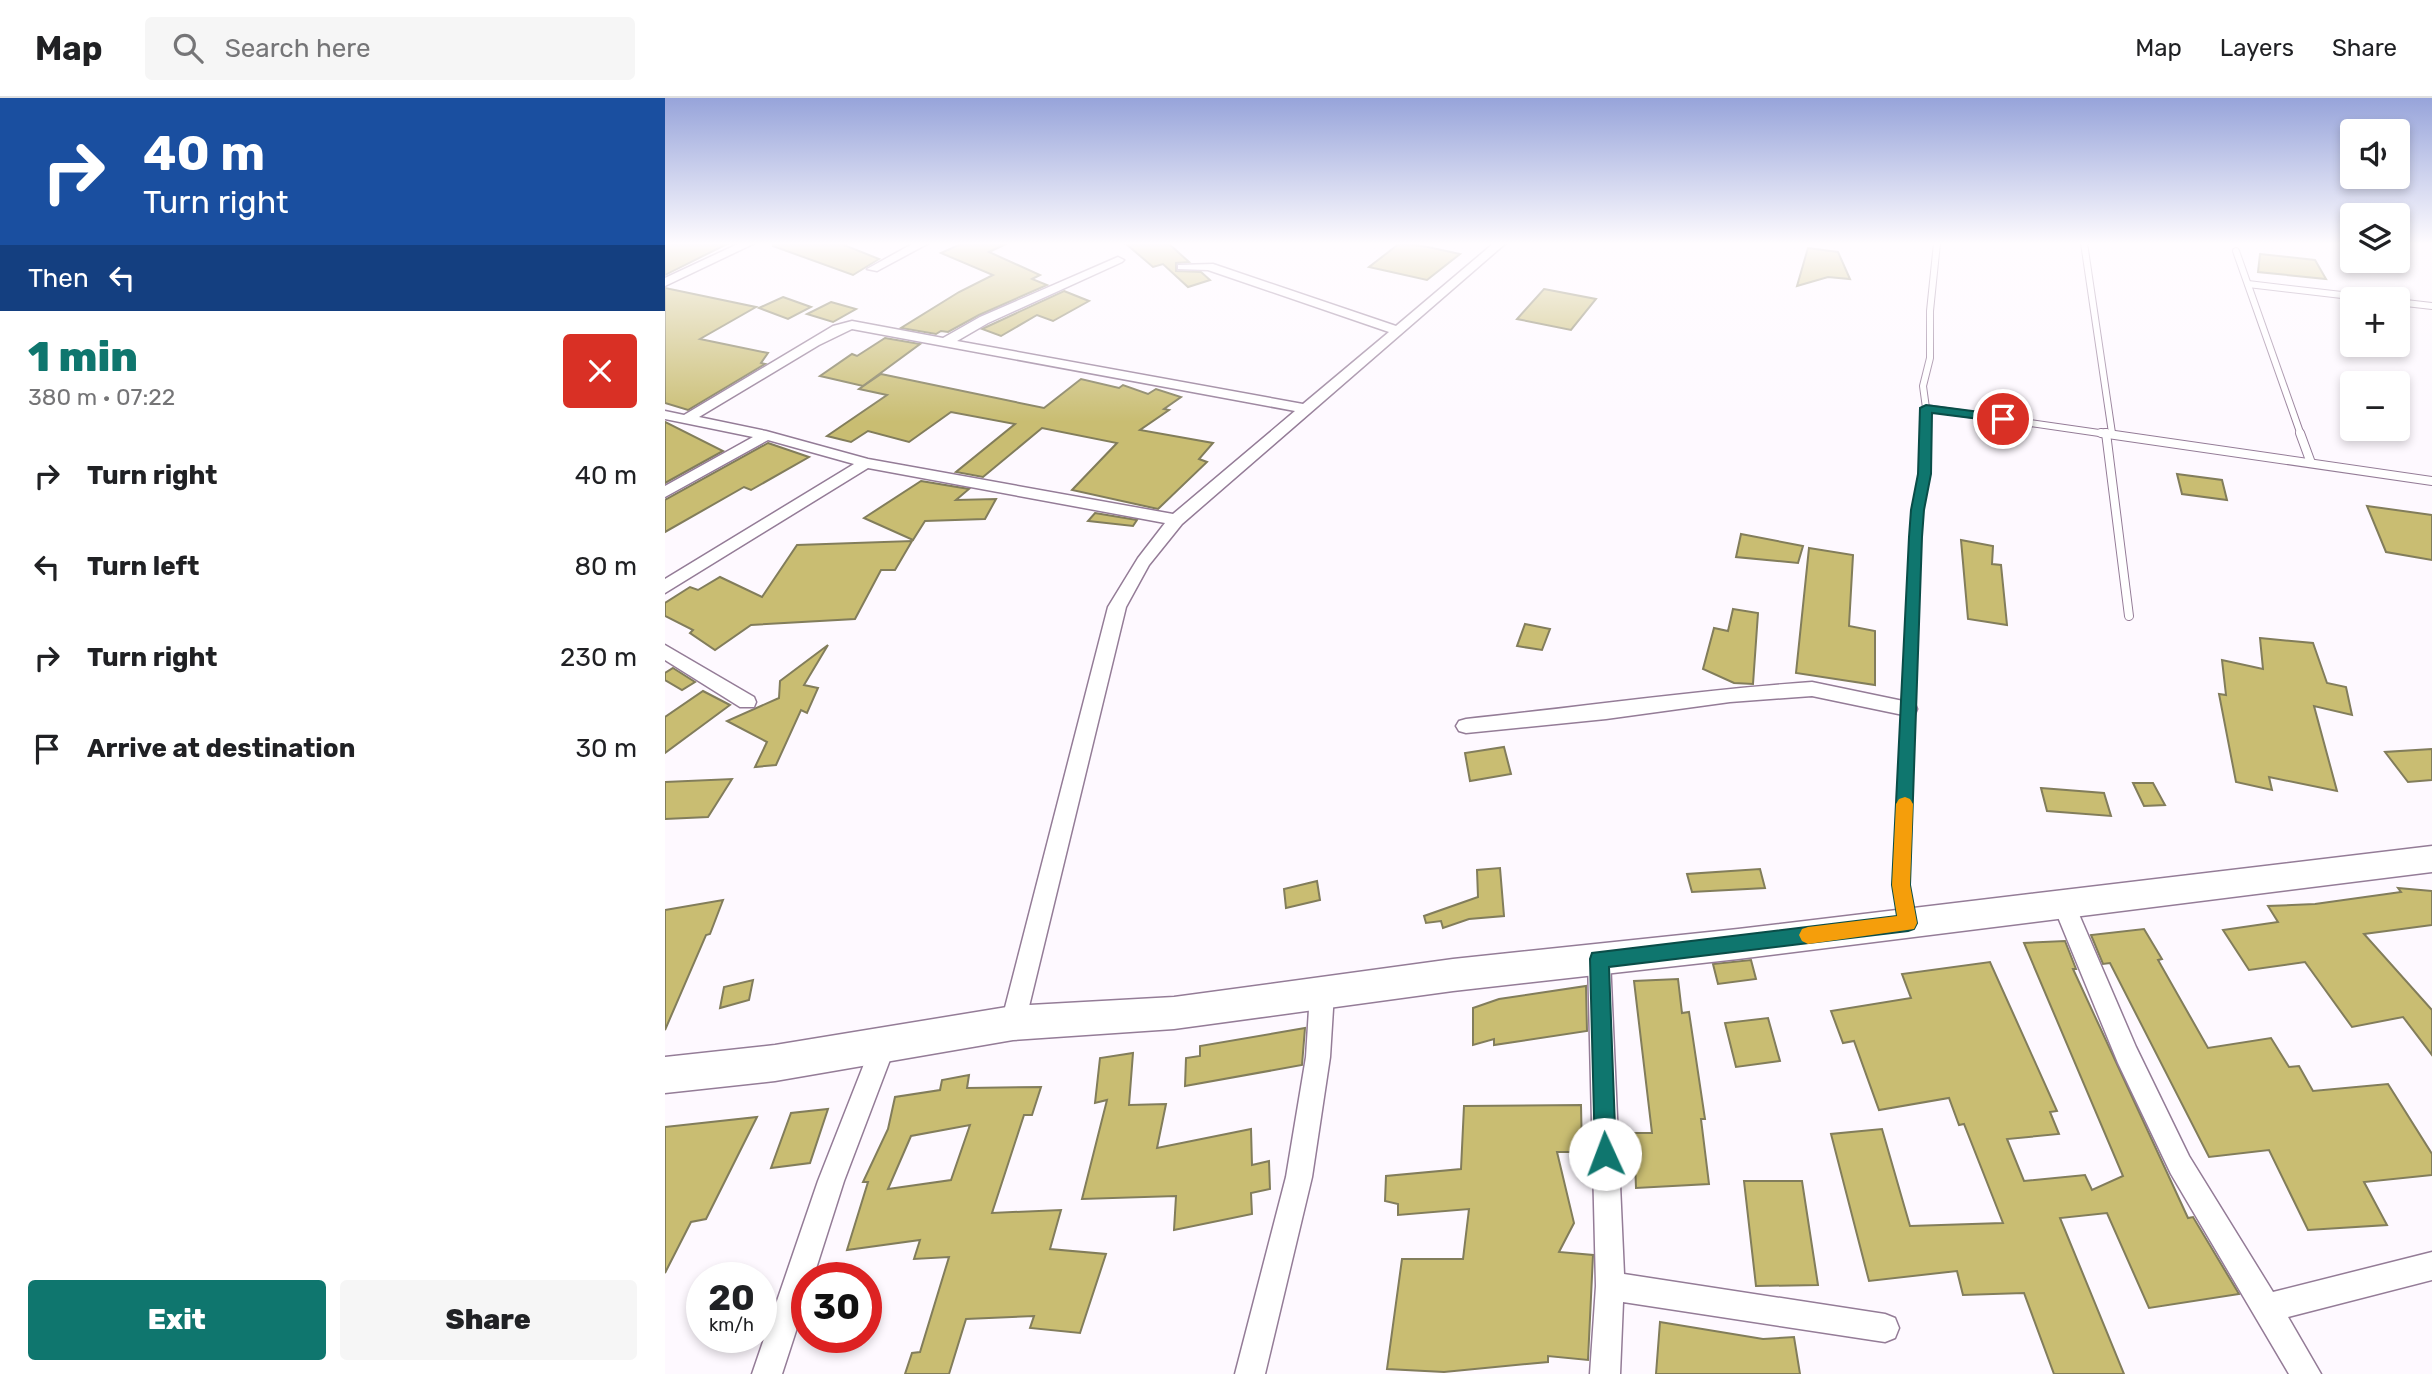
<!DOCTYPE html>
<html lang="en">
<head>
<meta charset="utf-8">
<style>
	body { margin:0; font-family:Rubik,sans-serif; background:#f6f6f6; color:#202124; height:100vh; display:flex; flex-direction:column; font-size:26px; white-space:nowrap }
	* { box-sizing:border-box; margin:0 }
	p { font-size:23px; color:#757577 }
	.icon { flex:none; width:38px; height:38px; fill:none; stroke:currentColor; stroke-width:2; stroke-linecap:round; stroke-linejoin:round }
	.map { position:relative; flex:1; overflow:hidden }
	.drawer { display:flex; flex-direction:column; background:#fff; width:665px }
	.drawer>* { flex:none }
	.banner { background:#1a4fa0; color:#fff; overflow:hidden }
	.controls { position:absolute; left:1675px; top:21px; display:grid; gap:14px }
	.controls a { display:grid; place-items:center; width:70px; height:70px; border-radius:7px; background:#fff; box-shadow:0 4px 10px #0003; font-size:35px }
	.speed { position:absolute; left:21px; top:1164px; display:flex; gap:14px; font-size:35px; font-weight:700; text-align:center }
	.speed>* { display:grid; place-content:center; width:91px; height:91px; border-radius:50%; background:#fff; box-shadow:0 4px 10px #0003; line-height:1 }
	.speed small { font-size:18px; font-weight:400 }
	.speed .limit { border:10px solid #d22; background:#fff; color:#111 }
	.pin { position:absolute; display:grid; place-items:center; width:60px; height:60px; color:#fff; margin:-30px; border:4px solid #fff; border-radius:50%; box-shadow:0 2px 7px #0007 }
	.me { position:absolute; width:77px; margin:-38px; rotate:358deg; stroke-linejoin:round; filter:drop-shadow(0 0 5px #0008) }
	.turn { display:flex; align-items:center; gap:24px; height:147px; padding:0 28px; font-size:32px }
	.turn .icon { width:91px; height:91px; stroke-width:2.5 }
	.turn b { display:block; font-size:49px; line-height:60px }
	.then { display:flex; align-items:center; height:66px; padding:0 28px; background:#0003; gap:14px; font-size:26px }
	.round { display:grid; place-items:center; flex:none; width:74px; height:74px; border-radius:7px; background:#f6f6f6 }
	.summary { display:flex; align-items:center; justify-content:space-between; height:119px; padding:0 28px }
	h1 { font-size:42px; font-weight:800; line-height:52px; color:#0f766e }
	.cta { display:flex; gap:14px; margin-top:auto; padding:14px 28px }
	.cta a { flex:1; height:80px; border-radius:7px; background:#0f766e; color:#fff; font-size:28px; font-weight:800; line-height:80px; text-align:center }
	.cta a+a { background:#f6f6f6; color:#202124 }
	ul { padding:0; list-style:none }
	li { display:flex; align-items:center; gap:21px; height:91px; padding:0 28px }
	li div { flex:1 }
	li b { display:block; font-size:26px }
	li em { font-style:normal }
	header { display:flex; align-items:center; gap:42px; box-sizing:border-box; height:98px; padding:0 35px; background:#fff; border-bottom:2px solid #e0e0e0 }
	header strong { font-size:33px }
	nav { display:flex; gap:38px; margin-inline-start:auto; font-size:24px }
	.search { width:490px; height:63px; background:#f6f6f6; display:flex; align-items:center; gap:18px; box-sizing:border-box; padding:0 24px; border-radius:7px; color:#757577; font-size:26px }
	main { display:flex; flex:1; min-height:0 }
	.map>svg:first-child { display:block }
	.building { fill:#c9bd72; stroke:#827d5b; stroke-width:2; fill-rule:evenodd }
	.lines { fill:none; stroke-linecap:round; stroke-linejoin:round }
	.lane-far2-casing { stroke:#947c97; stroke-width:8 }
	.lane-far1-casing { stroke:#947c97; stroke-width:10 }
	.lane-casing { stroke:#947c97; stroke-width:13 }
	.street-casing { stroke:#947c97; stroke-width:3 }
	.secondary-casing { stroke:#947c97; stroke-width:3 }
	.lane-far2 { stroke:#fff; stroke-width:6 }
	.lane-far1 { stroke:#fff; stroke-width:8 }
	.lane { stroke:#fff; stroke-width:10 }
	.street { fill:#fff; fill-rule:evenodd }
	.secondary { fill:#fff; fill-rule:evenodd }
	.route { fill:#0f766e; stroke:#0a4d48; stroke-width:2 }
	.slow { fill:#f59e0b }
</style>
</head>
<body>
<header>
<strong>Map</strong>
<div class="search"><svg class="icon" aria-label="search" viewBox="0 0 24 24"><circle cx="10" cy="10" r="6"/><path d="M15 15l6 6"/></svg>Search here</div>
<nav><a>Map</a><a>Layers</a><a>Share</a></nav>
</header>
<main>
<section class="drawer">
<div class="banner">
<div class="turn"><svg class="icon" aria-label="right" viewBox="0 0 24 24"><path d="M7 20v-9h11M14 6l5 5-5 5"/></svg><div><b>40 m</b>Turn right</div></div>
<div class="then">Then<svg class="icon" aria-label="left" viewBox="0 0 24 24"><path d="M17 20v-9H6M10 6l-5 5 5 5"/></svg></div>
</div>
<div class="summary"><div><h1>1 min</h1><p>380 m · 07:22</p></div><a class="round" style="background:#d93025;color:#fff"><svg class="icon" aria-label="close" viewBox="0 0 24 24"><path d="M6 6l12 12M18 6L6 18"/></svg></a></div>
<ul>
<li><svg class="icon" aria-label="right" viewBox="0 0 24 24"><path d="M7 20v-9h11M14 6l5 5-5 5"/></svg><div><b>Turn right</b></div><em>40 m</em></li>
<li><svg class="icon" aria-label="left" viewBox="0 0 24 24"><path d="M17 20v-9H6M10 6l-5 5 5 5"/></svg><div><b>Turn left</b></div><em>80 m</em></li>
<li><svg class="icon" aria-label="right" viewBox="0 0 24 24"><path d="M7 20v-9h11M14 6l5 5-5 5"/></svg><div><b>Turn right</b></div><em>230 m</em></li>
<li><svg class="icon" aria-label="arrive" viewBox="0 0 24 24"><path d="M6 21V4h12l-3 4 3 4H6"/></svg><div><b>Arrive at destination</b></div><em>30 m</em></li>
</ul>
<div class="cta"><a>Exit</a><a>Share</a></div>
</section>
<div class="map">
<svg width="1767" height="1276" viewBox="0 0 1767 1276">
	<rect width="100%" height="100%" fill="#fef9ff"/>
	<!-- building -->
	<g class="building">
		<path d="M 0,145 L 64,145 L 0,177 Z"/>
		<path d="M 108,145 L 174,145 L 214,161 L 188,177 L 108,148 Z"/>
		<path d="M 298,145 L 343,145 L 324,154 L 375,177 L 367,181 L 382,187 L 314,217 L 283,234 L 276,233 L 271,236 L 236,230 L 294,194 L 328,177 L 276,155 Z"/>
		<path d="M 460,145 L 503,145 L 524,164 L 511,165 L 511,173 L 536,174 L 545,182 L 523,189 L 498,166 L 488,169 Z"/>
		<path d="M 735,145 L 763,149 L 795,156 L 762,182 L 704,169 Z"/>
		<path d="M 1143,150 L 1173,154 L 1185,181 L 1163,179 L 1132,188 Z"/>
		<path d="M 1595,156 L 1650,162 L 1661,181 L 1593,174 Z"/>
		<path d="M 0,190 L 91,209 L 35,241 L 103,255 L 96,265 L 100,266 L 23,312 L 0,305 Z"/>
		<path d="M 879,191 L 931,201 L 906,232 L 852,221 Z"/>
		<path d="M 399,193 L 424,203 L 388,223 L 372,217 L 336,238 L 317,231 Z"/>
		<path d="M 118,199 L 146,209 L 123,221 L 94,210 Z"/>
		<path d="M 166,204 L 191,211 L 168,224 L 142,216 Z"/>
		<path d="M 220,240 L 255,246 L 198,288 L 155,278 L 187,256 L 192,258 Z"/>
		<path d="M 216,276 L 379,310 L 416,281 L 454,290 L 458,287 L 483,296 L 491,291 L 516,299 L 499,311 L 504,312 L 475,332 L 548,345 L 534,361 L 542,364 L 493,411 L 407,392 L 452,345 L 377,330 L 318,379 L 291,374 L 350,326 L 286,314 L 244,344 L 203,333 L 186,344 L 162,338 L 222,297 L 194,291 Z"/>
		<path d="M 0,324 L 58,353 L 0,385 Z"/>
		<path d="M 103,345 L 144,359 L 86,392 L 79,389 L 0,434 L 0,402 Z"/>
		<path d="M 1512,376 L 1557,382 L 1562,402 L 1517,396 Z"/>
		<path d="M 256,383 L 304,391 L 291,402 L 331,401 L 320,421 L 260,423 L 248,442 L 199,420 Z"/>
		<path d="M 1702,408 L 1767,417 L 1767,462 L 1721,454 Z"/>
		<path d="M 430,415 L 472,422 L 468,428 L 423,423 Z"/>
		<path d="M 1076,436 L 1138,448 L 1133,465 L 1071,459 Z"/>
		<path d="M 1296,442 L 1328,448 L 1327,466 L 1336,467 L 1342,527 L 1303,521 Z"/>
		<path d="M 247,443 L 230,472 L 216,472 L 190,521 L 86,527 L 50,552 L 25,535 L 28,532 L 0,518 L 0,505 L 25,489 L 33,492 L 55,479 L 97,499 L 132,447 Z"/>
		<path d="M 1144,450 L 1188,457 L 1184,528 L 1210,533 L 1210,587 L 1131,575 Z"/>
		<path d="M 1068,511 L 1093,515 L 1088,586 L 1069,585 L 1038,571 L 1049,530 L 1063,533 Z"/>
		<path d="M 860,526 L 885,531 L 877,552 L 852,548 Z"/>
		<path d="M 1595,540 L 1648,545 L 1662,585 L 1681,589 L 1687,617 L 1649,608 L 1672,693 L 1604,679 L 1607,692 L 1571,684 L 1554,596 L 1561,597 L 1557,562 L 1598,571 Z"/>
		<path d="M 163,547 L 139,587 L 153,590 L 142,615 L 136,612 L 111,667 L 90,669 L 102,644 L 62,623 L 114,600 L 115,583 Z"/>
		<path d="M 8,570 L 30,584 L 17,592 L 0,582 L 0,575 Z"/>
		<path d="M 38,593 L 65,607 L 0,655 L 0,619 Z"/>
		<path d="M 839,649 L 846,676 L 805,683 L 800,655 Z"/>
		<path d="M 1767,651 L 1767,682 L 1743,684 L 1720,654 Z"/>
		<path d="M 67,681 L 43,719 L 0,721 L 0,684 Z"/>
		<path d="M 1468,685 L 1488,685 L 1500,707 L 1479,708 Z"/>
		<path d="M 1376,690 L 1439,695 L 1446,718 L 1382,713 Z"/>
		<path d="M 835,770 L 839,818 L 804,821 L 778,830 L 776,823 L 761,825 L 759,818 L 813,799 L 812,772 Z"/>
		<path d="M 1095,771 L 1100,790 L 1027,794 L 1022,776 Z"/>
		<path d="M 652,783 L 655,802 L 621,810 L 619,791 Z"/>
		<path d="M 1733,790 L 1767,793 L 1767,827 L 1699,836 L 1767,912 L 1767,957 L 1738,919 L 1687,929 L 1640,864 L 1584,872 L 1558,832 L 1613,824 L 1603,808 L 1650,806 L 1736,794 Z"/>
		<path d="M 58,802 L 45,836 L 41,837 L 0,932 L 0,812 Z"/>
		<path d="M 1479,831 L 1497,861 L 1493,862 L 1543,950 L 1606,940 L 1624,969 L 1634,968 L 1648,993 L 1723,986 L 1767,1056 L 1767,1077 L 1699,1084 L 1722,1127 L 1643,1132 L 1604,1052 L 1544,1059 L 1445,865 L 1438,866 L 1426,837 Z"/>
		<path d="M 1400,843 L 1411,871 L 1408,871 L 1523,1120 L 1528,1119 L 1574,1196 L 1484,1210 L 1442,1115 L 1395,1120 L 1459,1276 L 1389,1276 L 1359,1195 L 1298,1197 L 1292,1173 L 1204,1183 L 1166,1036 L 1217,1031 L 1245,1128 L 1338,1125 L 1299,1026 L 1294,1027 L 1284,1000 L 1214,1012 L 1189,943 L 1178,945 L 1166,913 L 1246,900 L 1237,876 L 1325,864 L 1392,1013 L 1385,1014 L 1394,1036 L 1342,1041 L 1359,1083 L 1420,1077 L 1427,1092 L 1458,1078 L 1359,845 Z"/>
		<path d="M 1086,862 L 1091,881 L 1053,886 L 1048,866 Z"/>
		<path d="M 1013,881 L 1017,915 L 1024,914 L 1040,1021 L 1036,1021 L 1044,1086 L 971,1090 L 969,1035 L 987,1035 L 969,883 Z"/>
		<path d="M 88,882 L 84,902 L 55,910 L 59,889 Z"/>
		<path d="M 921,888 L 922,933 L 829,947 L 829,941 L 808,947 L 808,910 L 834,901 Z"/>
		<path d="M 1103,920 L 1115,963 L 1071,969 L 1060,925 Z"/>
		<path d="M 640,930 L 637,967 L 520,988 L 521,960 L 535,958 L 535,948 Z"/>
		<path d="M 468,955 L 464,1007 L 501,1006 L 492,1050 L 586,1031 L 587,1067 L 604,1063 L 605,1091 L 586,1095 L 587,1116 L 509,1132 L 511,1098 L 417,1101 L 442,1002 L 430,1005 L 435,960 Z"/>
		<path d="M 304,977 L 302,990 L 376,989 L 367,1017 L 359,1017 L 327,1115 L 396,1112 L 385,1151 L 441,1156 L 415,1235 L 365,1230 L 369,1218 L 301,1221 L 284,1276 L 240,1276 L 247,1255 L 255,1254 L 284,1159 L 249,1161 L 255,1142 L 182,1152 L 203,1084 L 198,1084 L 223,1031 L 230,999 L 275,992 L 277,982 ZM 305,1027 L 286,1082 L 223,1091 L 246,1038 Z"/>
		<path d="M 916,1007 L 917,1054 L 892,1054 L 909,1125 L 894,1154 L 928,1157 L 923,1262 L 883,1258 L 883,1264 L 779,1274 L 722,1271 L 737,1161 L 798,1161 L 804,1111 L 733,1117 L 733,1106 L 720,1103 L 721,1078 L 796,1071 L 799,1008 Z"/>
		<path d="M 163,1011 L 145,1065 L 106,1070 L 126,1015 Z"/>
		<path d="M 92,1019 L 41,1121 L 26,1124 L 0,1175 L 0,1029 Z"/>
		<path d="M 1079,1083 L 1137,1083 L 1153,1187 L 1091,1188 Z"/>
		<path d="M 995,1224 L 1098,1241 L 1129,1239 L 1135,1276 L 991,1276 Z"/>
	</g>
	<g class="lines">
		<!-- lane-far2 casing -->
		<g class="lane-far2-casing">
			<g id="lane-far2">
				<path d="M 1419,145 L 1447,335"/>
				<path d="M 1571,153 L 1636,337"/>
				<path d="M 1583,186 L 1711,201"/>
				<path d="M 1732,204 L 1767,208"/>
				<path d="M 1261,310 L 1258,288 L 1265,260 L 1265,213 L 1272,145"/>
				<path d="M 1441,334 L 1441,337"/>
				<path d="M 1261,337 L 1261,310 L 1448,337"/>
			</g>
		</g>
		<!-- lane-far1 casing -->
		<g class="lane-far1-casing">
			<g id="lane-far1">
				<path d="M 1436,335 L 1767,383"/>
				<path d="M 1441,335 L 1464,518"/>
				<path d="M 1635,335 L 1646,365"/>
				<path d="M 1245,579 L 1252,412 L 1260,376 L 1261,335"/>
			</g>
		</g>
		<!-- lane casing -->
		<g class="lane-casing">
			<path id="lane" d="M 1242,822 L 1236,787 L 1245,577"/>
		</g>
		<!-- street casing -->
		<g class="street-casing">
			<g id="street">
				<path d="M 75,145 L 90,145 L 0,188 L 0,180 Z"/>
				<path d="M 249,145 L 264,145 L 212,173 L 202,171 Z"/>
				<path d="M 829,145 L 841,145 L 517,426 L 484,467 L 461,509 L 360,925 L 356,933 L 348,936 L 340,933 L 336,925 L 443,509 L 473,460 L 500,425 L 203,370 L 0,495 L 0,481 L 189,366 L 103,342 L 0,399 L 0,388 L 88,339 L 0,321 L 0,313 L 19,317 L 168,228 L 187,223 L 278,240 L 315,219 L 453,159 L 459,162 L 457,164 L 323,225 L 292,243 L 638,306 L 724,234 L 543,172 L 513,171 L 513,167 L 548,166 L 731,228 ZM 187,231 L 630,313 L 508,416 L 203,361 L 101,333 L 34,319 L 154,247 Z"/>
				<path d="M 0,547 L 89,599 L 91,604 L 89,609 L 75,609 L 0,562 Z"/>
				<path d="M 1147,584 L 1243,604 L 1250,606 L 1252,611 L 1250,616 L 1243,618 L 1147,598 L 1065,604 L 941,621 L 801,635 L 794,633 L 791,628 L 794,623 L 801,621 C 916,609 1031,592 1147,584 Z"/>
				<path d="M 1399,797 L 1407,800 L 1471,949 L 1524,1058 L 1608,1194 L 1767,1154 L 1767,1182 L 1623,1219 L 1656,1276 L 1624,1276 L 1506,1076 L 1453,965 L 1388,807 L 1391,800 Z"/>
				<path d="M 934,850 L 942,854 L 945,861 L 959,1176 L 1220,1216 L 1230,1220 L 1234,1230 L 1230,1240 L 1220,1244 L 958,1204 L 955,1276 L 925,1276 L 931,1188 L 923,861 L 926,854 Z"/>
				<path d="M 657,884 L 665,887 L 669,895 L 665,959 L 647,1079 L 600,1276 L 570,1276 L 621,1079 L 641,959 L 645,895 L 649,887 Z"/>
				<path d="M 219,934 L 228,938 L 231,946 L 179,1083 L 148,1180 L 142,1180 L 142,1199 L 117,1276 L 87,1276 L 153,1083 L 210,938 Z"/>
			</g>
		</g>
		<!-- secondary casing -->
		<g class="secondary-casing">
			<path id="secondary" d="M 1767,748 L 1767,774 L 1073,861 L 788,893 L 509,931 L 348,942 L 110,983 L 0,995 L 0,959 L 110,947 L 348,908 L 509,899 L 788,861 L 1073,831 Z"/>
		</g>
		<!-- lane-far2 -->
		<use href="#lane-far2" class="lane-far2"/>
		<!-- lane-far1 -->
		<use href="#lane-far1" class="lane-far1"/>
		<!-- lane -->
		<use href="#lane" class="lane"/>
		<!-- street -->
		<use href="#street" class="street"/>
		<!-- secondary -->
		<use href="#secondary" class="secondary"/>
	</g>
	<!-- sky -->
	<linearGradient id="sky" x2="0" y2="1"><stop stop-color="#97a4da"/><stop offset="0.45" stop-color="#fffcff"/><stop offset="1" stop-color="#fffcff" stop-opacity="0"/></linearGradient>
	<rect width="1767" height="324" fill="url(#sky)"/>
	<!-- route -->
	<path class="route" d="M 1261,307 L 1338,317 L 1344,321 L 1338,324 L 1267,315 L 1266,376 L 1259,412 L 1257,439 L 1245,787 L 1252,825 L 1249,831 L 1243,833 L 944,869 L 951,1056 L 948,1064 L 940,1067 L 933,1064 L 930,1056 L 925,861 L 927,855 L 1232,818 L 1227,787 L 1244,439 L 1246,412 L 1253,376 L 1255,310 Z"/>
	<!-- slow -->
	<path class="slow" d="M 1240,699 L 1245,701 L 1248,706 L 1245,787 L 1252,825 L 1249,831 L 1143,846 L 1137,843 L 1134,837 L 1137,831 L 1143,829 L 1232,818 L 1227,787 L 1231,706 L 1234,701 Z"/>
</svg>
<div class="controls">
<a><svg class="icon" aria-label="sound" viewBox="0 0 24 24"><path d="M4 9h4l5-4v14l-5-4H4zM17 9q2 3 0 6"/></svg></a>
<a><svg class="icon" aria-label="layers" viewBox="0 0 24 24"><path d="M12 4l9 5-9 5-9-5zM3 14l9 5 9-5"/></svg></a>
<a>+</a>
<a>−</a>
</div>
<div class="speed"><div>20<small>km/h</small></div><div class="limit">30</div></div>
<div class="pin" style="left:1338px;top:321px;background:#d93025"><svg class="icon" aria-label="arrive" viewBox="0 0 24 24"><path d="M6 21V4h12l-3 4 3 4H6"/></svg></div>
<svg class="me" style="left:940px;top:1056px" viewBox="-20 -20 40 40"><circle r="19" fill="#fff"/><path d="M0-13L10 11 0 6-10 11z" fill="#0f766e"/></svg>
</div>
</main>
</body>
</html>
